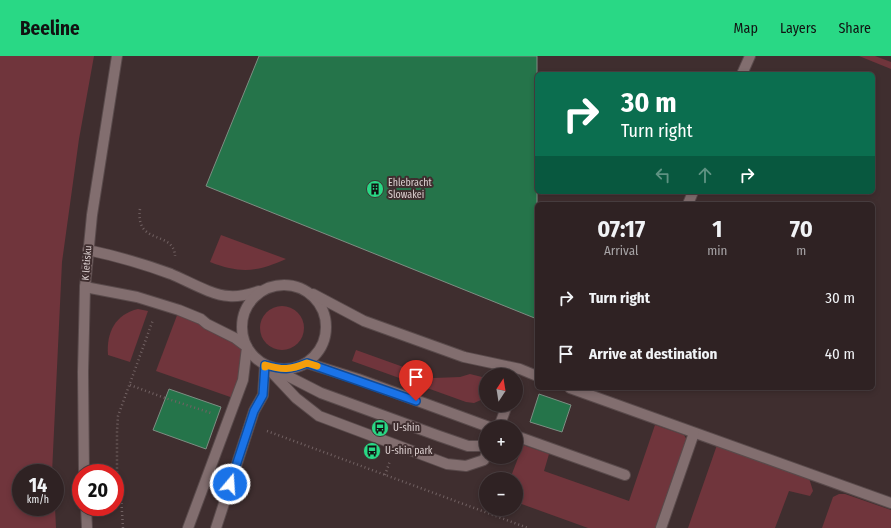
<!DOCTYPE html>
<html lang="en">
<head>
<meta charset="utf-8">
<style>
	body { margin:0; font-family:"Fira Sans Condensed",sans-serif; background:#372a2b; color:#f1f3f6; height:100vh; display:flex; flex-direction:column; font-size:15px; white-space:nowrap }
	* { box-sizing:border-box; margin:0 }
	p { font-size:13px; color:#a7a4a6 }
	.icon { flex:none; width:22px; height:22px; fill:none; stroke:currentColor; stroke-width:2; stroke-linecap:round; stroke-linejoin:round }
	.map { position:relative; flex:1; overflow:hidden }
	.side { position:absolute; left:535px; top:146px; width:340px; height:188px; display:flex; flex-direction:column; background:#2f2223; border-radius:6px; box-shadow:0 2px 6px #0003,0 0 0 1px #4a3f41 }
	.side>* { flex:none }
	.top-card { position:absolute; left:535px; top:16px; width:340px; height:122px; border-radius:6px; box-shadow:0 2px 6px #0003,0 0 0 1px #4a3f41; background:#0b6e4f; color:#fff; overflow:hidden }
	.needle { width:26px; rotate:12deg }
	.tools { position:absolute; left:479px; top:312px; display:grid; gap:8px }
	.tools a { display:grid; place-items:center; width:44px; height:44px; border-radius:50%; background:#2f2223; box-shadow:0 2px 6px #0003,0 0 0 1px #4a3f41; font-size:20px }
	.speed { position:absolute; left:12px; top:408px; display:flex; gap:8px; font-size:20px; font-weight:700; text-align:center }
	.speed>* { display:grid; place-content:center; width:52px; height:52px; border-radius:50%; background:#2f2223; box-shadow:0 2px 6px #0003,0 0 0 1px #4a3f41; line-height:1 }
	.speed small { font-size:10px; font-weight:400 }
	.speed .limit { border:6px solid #d22; background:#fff; color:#111 }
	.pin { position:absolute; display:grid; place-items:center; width:34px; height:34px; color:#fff; margin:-41px -17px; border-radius:50% 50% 50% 0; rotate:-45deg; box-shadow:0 0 4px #0007 }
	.pin .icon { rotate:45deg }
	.me { position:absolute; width:44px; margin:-22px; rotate:18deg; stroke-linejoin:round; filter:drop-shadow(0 0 3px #0008) }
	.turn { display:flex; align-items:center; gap:14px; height:84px; padding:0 20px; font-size:18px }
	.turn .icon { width:52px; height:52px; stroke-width:2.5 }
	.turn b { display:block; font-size:28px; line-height:34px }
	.lanes { display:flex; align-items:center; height:38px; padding:0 20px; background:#0003; justify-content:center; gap:20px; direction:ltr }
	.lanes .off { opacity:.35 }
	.eta { display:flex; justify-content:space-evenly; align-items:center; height:68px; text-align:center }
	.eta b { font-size:24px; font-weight:700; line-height:28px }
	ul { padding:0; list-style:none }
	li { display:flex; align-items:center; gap:12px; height:56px; padding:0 20px }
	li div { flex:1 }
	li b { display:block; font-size:15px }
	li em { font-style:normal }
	header { display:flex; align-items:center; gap:24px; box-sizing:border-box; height:56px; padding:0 20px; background:#29d885; color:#111 }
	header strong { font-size:19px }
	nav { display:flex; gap:22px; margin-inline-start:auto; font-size:14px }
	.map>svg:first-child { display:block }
	.green { fill:#70353c }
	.building { fill:#25744a; stroke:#7d8e83 }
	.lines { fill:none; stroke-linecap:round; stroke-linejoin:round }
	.service-casing { stroke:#594a4b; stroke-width:12 }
	.tertiary-casing { stroke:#594a4b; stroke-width:12 }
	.path { stroke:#726263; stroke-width:2.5; stroke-dasharray:1 3; stroke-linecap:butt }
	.service { stroke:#826e6f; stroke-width:10 }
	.tertiary { stroke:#826e6f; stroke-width:10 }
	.route-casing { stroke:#114b97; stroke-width:10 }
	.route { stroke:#1a73e8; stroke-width:7 }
	.slow { stroke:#f59e0b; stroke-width:7 }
	.labels { text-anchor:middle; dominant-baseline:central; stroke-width:4; stroke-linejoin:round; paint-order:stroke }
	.poi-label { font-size:10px; fill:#ddd1d1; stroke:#3f2e2f; text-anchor:start }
	.street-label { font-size:10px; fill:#ddd1d1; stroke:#3f2e2f }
</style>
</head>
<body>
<header>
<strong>Beeline</strong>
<nav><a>Map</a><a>Layers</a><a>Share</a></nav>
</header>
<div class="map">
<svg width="891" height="472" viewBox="0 0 891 472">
	<rect width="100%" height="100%" fill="#3f2e2f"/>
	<!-- green -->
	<g class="green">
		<path d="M 0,0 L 94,0 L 79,83 L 62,206 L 52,417 L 21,417 L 21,451 L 55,451 L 56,472 L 0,472 Z"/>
		<path d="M 859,0 L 875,0 L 891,6 L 891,13 Z"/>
		<path d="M 221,179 L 286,203 C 257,216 241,218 210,206 Z"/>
		<circle cx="282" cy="272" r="22"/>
		<path d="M 138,253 L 148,255 L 130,306 L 108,299 C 106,276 116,258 138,253 Z"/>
		<path d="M 179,254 L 247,291 L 236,343 L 156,315 Z"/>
		<path d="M 356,294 L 434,322 L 460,321 L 470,318 L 482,321 L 486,326 L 486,336 L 481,344 L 474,347 L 466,346 L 352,305 Z"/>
		<path d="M 655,369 L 684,379 L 687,384 L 656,472 L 588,472 L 516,446 L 516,423 L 510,423 L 523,389 L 549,398 L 544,415 L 629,445 Z"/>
		<path d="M 717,389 L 809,422 L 813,435 L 810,440 L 789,435 L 775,472 L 688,472 Z"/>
		<path d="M 839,438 L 845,438 L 891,454 L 891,472 L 822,472 L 833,441 Z"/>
	</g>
	<!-- building -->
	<g class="building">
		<path d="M 259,0 L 537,0 L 537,263 L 206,130 Z"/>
		<path d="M 169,333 L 221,351 L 206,393 L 153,374 Z"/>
		<path d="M 539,338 L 571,349 L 562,376 L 530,366 Z"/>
	</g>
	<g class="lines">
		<!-- service casing -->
		<g class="service-casing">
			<g id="service">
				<path d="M 742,18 L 750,0"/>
				<path d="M 688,148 L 693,136"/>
				<path d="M 88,194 C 116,200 144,208 171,218 C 188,225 211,239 229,240 C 239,241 250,238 259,235"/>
				<circle cx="284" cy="271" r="42"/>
				<path d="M 85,231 L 137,241 L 179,254 L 201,263 L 207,268 L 235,282 L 247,291 L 243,324 L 188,472"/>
				<path d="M 313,238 L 364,265 L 464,301 L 520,313 L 537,320"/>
				<path d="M 307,307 L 358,323 L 489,371"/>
				<path d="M 265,309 L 296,342 L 319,360 L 447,408 L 466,410 L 484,404 L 486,399"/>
				<path d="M 276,314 L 321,337 L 439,380 L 468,390 L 481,390 L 486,387"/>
				<path d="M 570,332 L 891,447"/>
				<path d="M 499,371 L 507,349"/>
				<path d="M 516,380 L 625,419"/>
				<path d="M 216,472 L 254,355 L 263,339 L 265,309"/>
				<path d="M 661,472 L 694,377"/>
			</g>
		</g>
		<!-- tertiary casing -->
		<g class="tertiary-casing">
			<g id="tertiary">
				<path d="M 84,417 L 83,316 L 85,231 L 92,159 L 117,0"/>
				<path d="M 86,451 L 87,472"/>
			</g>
		</g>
		<!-- path -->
		<g class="path">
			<path d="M 140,153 C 135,190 174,174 175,200"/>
			<path d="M 130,329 L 165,342 L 211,357"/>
			<path d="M 267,375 L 528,472"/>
			<path d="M 385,419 L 390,405"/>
			<path d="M 123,472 L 121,440 L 117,426 L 117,375 L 118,360 L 153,264"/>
		</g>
		<!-- service -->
		<use href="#service" class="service"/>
		<!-- tertiary -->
		<use href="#tertiary" class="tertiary"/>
	</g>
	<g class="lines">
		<!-- route casing -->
		<g class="route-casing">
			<path id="route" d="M 230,428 L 254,355 L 263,339 L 265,309 C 283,314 290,314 307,307 L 416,345"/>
		</g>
		<!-- route -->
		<use href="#route" class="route"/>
		<!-- slow -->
		<path class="slow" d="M 265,311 L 265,309 C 283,314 290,314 307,307 L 317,310"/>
	</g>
	<!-- icons -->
	<defs>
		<g id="building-disc" transform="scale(0.9)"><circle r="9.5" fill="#29d885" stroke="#3f2e2f"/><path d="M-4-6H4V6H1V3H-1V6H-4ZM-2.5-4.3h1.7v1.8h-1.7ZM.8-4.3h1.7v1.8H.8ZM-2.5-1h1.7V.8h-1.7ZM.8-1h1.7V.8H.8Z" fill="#111"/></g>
		<g id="bus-disc" transform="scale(0.9)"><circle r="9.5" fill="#29d885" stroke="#3f2e2f"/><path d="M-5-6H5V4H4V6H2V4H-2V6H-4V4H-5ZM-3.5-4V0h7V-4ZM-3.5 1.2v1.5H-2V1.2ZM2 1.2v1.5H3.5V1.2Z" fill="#111"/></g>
	</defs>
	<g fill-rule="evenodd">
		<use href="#building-disc" x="375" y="133"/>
		<use href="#bus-disc" x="380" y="372"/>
		<use href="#bus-disc" x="372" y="395"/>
	</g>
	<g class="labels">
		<!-- poi labels -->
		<g class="poi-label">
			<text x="388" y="127">Ehlebracht<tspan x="388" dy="12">Slowakei</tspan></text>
			<text x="393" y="372">U-shin</text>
			<text x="385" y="395">U-shin park</text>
		</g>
		<!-- street labels -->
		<g class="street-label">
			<text transform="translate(87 207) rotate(-85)">K letisku</text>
		</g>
	</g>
</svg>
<div class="tools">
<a><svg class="needle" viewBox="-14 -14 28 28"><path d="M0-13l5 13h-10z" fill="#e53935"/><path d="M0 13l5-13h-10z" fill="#a7a4a6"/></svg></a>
<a>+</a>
<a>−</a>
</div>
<div class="speed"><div>14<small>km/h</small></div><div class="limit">20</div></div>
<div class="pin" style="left:416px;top:345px;background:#d93025"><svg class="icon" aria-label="arrive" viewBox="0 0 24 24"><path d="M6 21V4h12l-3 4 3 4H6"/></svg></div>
<svg class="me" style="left:230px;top:428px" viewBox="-20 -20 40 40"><circle r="17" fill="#1a73e8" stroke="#fff" stroke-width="3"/><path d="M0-11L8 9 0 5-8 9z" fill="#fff"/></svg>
<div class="top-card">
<div class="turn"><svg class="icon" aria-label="right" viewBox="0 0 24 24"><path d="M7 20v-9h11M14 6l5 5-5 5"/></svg><div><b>30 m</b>Turn right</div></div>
<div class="lanes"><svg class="icon off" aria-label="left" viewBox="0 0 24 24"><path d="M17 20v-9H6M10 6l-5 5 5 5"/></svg><svg class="icon off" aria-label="ahead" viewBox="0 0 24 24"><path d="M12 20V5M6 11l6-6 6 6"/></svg><svg class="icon" aria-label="right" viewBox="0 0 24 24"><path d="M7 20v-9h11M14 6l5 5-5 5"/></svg></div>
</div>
<section class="side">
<div class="eta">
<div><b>07:17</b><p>Arrival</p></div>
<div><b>1</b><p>min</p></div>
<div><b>70</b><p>m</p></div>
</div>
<ul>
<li><svg class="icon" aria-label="right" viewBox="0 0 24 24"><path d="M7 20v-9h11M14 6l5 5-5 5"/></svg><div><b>Turn right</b></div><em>30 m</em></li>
<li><svg class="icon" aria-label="arrive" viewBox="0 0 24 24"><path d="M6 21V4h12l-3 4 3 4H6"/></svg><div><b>Arrive at destination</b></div><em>40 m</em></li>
</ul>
</section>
</div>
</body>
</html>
